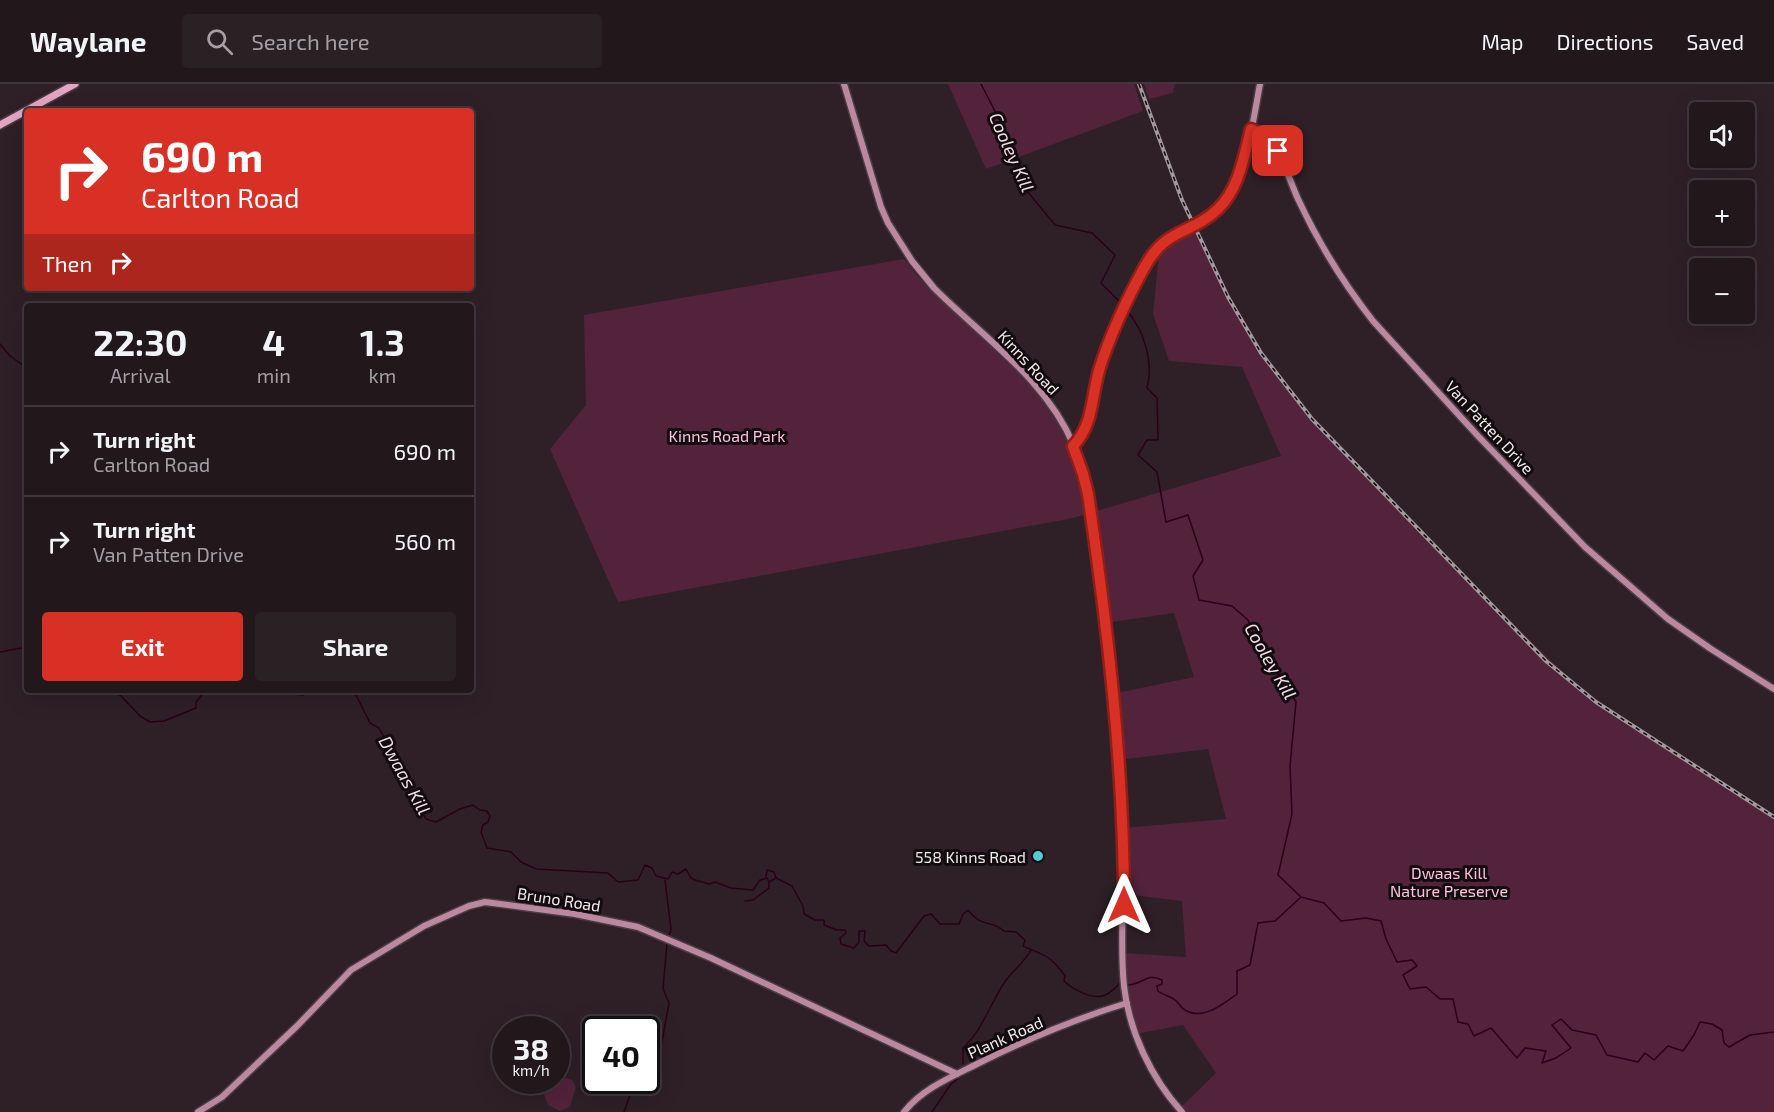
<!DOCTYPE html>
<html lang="en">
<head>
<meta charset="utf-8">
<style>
	body { margin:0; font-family:"Exo 2",sans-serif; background:#2a2125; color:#f1f3f6; height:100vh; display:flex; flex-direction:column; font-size:22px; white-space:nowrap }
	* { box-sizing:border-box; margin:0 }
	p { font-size:20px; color:#a2a0a3 }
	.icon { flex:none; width:33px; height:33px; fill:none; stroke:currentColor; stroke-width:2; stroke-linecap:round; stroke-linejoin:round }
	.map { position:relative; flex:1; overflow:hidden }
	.panel { position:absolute; left:24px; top:219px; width:450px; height:390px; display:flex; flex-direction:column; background:#22181c; border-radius:6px; box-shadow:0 6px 24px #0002,0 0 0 2px #3f373b }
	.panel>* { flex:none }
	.hud { position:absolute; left:24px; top:24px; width:450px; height:183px; border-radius:6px; box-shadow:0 6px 24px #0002,0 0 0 2px #3f373b; background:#d93025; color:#fff; overflow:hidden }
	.buttons { position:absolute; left:1689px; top:18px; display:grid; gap:12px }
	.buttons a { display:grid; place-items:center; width:66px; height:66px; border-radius:6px; background:#22181c; box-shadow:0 6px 24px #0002,0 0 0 2px #3f373b; font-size:30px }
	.speed { position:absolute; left:492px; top:932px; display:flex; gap:12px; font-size:30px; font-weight:700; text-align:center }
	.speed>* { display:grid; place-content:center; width:78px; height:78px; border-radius:50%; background:#22181c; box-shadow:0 6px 24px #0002,0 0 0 2px #3f373b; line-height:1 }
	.speed small { font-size:15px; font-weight:400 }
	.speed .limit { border:3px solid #111; border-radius:9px; background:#fff; color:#111 }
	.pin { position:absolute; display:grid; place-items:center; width:51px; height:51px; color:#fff; margin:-26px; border-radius:12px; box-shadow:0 3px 9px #0006 }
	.me { position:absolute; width:66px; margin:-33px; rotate:0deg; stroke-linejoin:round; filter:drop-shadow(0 0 4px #0008) }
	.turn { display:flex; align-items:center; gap:21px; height:126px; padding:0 18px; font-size:27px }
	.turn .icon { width:78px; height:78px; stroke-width:2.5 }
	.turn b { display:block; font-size:42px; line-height:51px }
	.then { display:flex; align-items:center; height:57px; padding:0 18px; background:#0003; gap:12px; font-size:22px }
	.eta { display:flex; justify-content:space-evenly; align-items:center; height:102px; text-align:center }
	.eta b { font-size:36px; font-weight:700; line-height:42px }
	.button { display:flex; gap:12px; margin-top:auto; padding:12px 18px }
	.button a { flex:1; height:69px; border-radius:6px; background:#d93025; color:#fff; font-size:24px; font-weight:700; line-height:69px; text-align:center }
	.button a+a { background:#2a2125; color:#f1f3f6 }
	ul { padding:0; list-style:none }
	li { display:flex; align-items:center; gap:18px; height:90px; padding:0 18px; border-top:2px solid #3f373b }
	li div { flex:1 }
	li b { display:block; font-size:22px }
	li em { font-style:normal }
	header { display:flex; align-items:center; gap:36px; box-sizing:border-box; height:84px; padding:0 30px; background:#22181c; border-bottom:2px solid #3f373b }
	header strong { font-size:28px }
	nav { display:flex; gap:33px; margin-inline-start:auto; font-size:21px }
	.search { width:420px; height:54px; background:#2a2125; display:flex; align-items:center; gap:15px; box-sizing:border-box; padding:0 21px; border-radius:6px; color:#a2a0a3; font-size:22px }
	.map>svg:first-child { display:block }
	.green { fill:#52233b }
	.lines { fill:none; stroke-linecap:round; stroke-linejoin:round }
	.stream { stroke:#2a0018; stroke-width:1.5 }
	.secondary-casing { stroke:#493c42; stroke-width:9 }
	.primary-casing { stroke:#493c42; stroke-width:10 }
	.secondary { stroke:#bb88a0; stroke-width:6 }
	.primary { stroke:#e5a4c2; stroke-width:7 }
	.rail-casing { stroke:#a3989d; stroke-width:4 }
	.rail { stroke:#120c0f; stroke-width:1.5; stroke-dasharray:4.5; stroke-linecap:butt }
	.route-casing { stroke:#8d1f18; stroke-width:15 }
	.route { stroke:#d93025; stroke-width:10 }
	.poi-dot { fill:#51ccd2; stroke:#120c0f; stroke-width:2 }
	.labels { text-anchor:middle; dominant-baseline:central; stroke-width:6; stroke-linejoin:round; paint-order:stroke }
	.street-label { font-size:16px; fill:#f2e9ed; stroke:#120c0f }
	.park-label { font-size:16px; fill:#fec0dd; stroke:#120c0f }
	.poi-label { font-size:16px; fill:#f2e9ed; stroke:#120c0f; text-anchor:end }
	.water-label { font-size:18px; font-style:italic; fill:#f2dde6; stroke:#120c0f }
</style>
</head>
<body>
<header>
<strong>Waylane</strong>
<div class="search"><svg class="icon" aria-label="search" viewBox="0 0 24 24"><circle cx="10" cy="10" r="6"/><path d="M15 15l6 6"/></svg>Search here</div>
<nav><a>Map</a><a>Directions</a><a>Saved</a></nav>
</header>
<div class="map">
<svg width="1774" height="1028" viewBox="0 0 1774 1028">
	<rect width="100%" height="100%" fill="#2e2026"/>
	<!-- green -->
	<g class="green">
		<path d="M 948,0 L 1134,0 L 1143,27 L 986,85 Z"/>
		<path d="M 1144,0 L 1175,0 L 1173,9 L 1149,15 Z"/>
		<path d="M 1192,141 L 1226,210 L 1277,290 L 1309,331 L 1455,484 L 1584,609 L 1774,733 L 1774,1028 L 1182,1028 L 1179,1025 L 1216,989 L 1183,941 L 1136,950 L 1125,910 L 1123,869 L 1186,873 L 1182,817 L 1124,810 L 1123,744 L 1226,735 L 1208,665 L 1118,676 L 1112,610 L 1194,593 L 1174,529 L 1105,539 L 1090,429 L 1281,372 L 1242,283 L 1169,277 L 1153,230 L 1160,160 Z"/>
		<path d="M 904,175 C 930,210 963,236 996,265 C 1034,298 1069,343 1081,393 C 1084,405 1085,418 1088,430 L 1068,435 L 618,518 L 550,365 L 586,321 L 584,231 Z"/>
		<path d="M 562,993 L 572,996 L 576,1003 L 570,1023 L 560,1027 L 548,1021 L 544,1010 L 550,998 Z"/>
	</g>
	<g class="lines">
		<!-- stream -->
		<g class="stream">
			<path d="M 981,0 L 1004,45 L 1027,107 L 1055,141 L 1092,149 L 1115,171 L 1101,199 L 1123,221"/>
			<path d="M 1126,225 C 1144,247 1154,277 1147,304 L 1157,314 L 1158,356 L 1147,356 L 1138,371 L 1157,388 L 1166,438 L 1188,431 L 1203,476 L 1193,492 L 1199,516 L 1232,522 L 1248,536 L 1256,555 L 1296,618 L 1290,682 L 1292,730 L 1278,791 L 1301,813 L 1324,819 L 1341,837 L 1366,834 L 1381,837 L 1386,855 L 1397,878 L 1412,876 L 1417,882 L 1403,891 L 1410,905 L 1426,903 L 1440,915 L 1453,915 L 1458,938 L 1468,940 L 1474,952 L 1491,944 L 1517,974 L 1525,964 L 1546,967 L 1542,979 L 1556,974 L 1571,964 L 1552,941 L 1561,935 L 1572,946 L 1596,951 L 1607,971 L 1638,978 L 1645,969 L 1654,976 L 1668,962 L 1683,967 L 1694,951 L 1700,938 L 1712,940 L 1722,946 L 1724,959 L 1729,963 L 1750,951 L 1774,948"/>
			<path d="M 0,260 L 10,272 L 27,284"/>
			<path d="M 0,568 L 27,563"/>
			<path d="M 108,606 L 109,608 L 120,611 L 140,632 L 150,638 L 164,637 L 196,624 L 196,618 L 206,606"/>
			<path d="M 289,606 L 292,610 L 303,611 L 306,606"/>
			<path d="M 327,606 L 329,608 L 351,609 L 356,611 L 370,639 L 379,644 L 405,691 L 413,715 L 421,725 L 426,735 L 436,738 L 460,725 L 473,721 L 480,726 L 487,727 L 490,732 L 488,738 L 483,741 L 481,748 L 487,764 L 511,768 L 521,778 L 536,785 L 608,789 L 618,798 L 638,796 L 645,781 L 652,784 L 656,792 L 668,795 L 672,788 L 678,790 L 686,785 L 691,794 L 695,796 L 709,800 L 715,798 L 731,804 L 753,806 L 760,796 L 767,794 L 769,798 L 776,794 L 792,802 L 803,822 L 804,830 L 815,836 L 824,836 L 824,841 L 837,846 L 845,846 L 846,849 L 840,854 L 841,860 L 854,864 L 859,858 L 859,847 L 865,847 L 864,857 L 869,862 L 886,861 L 891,867 L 896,869 L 924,832 L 931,830 L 940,840 L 959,840 L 963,830 L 968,826 C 983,845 991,835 1004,847 L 1016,848 L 1025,856 L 1023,862 C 1045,872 1050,871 1065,892 L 1064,897 C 1072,905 1091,915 1102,912 C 1109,911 1114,905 1119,900 L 1122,900"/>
			<path d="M 766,793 L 767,786 L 774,788 L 776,794"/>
			<path d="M 665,796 L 671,846 L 669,851"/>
			<path d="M 745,817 L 753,816 L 769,804 L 769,798"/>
			<path d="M 1127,901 C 1142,901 1148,888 1162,896 L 1162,900 L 1157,902 L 1158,907 C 1163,911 1170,912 1175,916 C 1179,918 1180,924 1185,926 C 1203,937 1223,920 1237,910 L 1237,887 L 1250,881 L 1258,839 L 1275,837 L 1300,814"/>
			<path d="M 661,963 L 669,919 L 663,905 L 667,859"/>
			<path d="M 963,980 L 963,964 C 982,947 990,920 1004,899 C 1012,887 1024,879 1031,866"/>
			<path d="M 646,990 L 658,970"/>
			<path d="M 624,1028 L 632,1005 L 641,996"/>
			<path d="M 932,1028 L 951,1000 L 964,990"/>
		</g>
		<!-- secondary casing -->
		<g class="secondary-casing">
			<g id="secondary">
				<path d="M 844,0 L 881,123 L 888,139 L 912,177 L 934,204 C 984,254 1046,295 1074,362 C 1091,404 1093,451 1099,495 C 1110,581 1121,671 1124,757 C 1125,805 1119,854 1124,902 C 1129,947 1151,994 1182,1028"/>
				<path d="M 1251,45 L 1270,54 L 1274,60 C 1284,77 1290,97 1298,115 C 1318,158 1344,200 1373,237 L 1478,352 L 1585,463 L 1668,535 L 1711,565 L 1774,605"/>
				<path d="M 1073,361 C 1093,341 1092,312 1099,285 C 1105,263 1116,239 1126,218 C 1136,198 1147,170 1164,156 C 1183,141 1210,138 1225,117 C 1247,86 1253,37 1260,0"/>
				<path d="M 198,1028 L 222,1013 L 297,942 L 351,886 L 424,842 L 469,822 L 485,818 L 575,830 L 638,843 L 711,874 L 957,990"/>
				<path d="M 904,1028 C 922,1005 951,993 977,980 C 1025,956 1075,935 1127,919"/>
			</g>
		</g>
		<!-- primary casing -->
		<g class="primary-casing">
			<path id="primary" d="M 0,41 L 75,0"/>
		</g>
		<!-- secondary -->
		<use href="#secondary" class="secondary"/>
		<!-- primary -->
		<use href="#primary" class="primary"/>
		<!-- rail casing -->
		<g class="rail-casing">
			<path id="rail" d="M 1139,0 L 1182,116 L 1228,213 L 1261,269 L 1312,335 L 1546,577 L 1596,618 L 1774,733"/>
		</g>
		<!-- rail -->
		<use href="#rail" class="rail"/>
	</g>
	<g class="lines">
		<!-- route casing -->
		<g class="route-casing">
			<path id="route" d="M 1124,821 C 1124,684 1108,546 1088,410 L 1083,390 L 1073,362 C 1095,340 1091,308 1101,280 C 1112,247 1127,215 1144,184 C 1166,143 1191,151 1218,125 C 1239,105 1244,72 1251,45 L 1270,54 L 1278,67"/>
		</g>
		<!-- route -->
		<use href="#route" class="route"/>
	</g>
	<!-- markers -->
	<circle class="poi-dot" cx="1038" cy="772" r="6"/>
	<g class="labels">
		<!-- street labels -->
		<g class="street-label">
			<text transform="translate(1029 278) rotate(47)">Kinns Road</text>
			<text transform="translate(1490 343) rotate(47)">Van Patten Drive</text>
			<text transform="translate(559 815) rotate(9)">Bruno Road</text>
			<text transform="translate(1005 953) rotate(-24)">Plank Road</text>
		</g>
		<!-- park labels -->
		<g class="park-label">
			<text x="727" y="351">Kinns Road Park</text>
			<text x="1449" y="788">Dwaas Kill<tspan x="1449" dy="18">Nature Preserve</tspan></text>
		</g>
		<!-- poi labels -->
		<g class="poi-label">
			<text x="1026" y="772">558 Kinns Road</text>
		</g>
		<!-- water labels -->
		<g class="water-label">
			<text transform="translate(1012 68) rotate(66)">Cooley Kill</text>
			<text transform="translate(1271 577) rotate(60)">Cooley Kill</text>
			<text transform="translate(405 691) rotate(61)">Dwaas Kill</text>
		</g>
	</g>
</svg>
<div class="buttons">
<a><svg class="icon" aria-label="sound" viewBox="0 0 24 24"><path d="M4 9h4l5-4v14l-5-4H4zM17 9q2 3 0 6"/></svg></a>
<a>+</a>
<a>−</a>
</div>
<div class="speed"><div>38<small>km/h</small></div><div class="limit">40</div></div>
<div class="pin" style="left:1278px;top:67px;background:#d93025"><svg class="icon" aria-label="arrive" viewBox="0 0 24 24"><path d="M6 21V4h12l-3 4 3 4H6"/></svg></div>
<svg class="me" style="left:1124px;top:821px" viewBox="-20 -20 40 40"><path d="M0-17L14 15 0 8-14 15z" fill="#d93025" stroke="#fff" stroke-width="4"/></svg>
<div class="hud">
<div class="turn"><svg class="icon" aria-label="right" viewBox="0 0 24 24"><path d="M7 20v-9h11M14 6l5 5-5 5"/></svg><div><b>690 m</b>Carlton Road</div></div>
<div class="then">Then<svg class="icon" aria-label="right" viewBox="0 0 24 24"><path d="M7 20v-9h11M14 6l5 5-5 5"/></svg></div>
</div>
<section class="panel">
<div class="eta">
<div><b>22:30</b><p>Arrival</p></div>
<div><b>4</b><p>min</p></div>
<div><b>1.3</b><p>km</p></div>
</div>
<ul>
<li><svg class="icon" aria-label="right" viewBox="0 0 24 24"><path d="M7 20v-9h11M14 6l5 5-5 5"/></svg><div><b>Turn right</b><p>Carlton Road</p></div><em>690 m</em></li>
<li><svg class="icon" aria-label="right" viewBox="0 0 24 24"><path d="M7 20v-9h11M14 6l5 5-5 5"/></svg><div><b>Turn right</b><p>Van Patten Drive</p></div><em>560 m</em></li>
</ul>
<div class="button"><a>Exit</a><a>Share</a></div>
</section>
</div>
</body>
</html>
